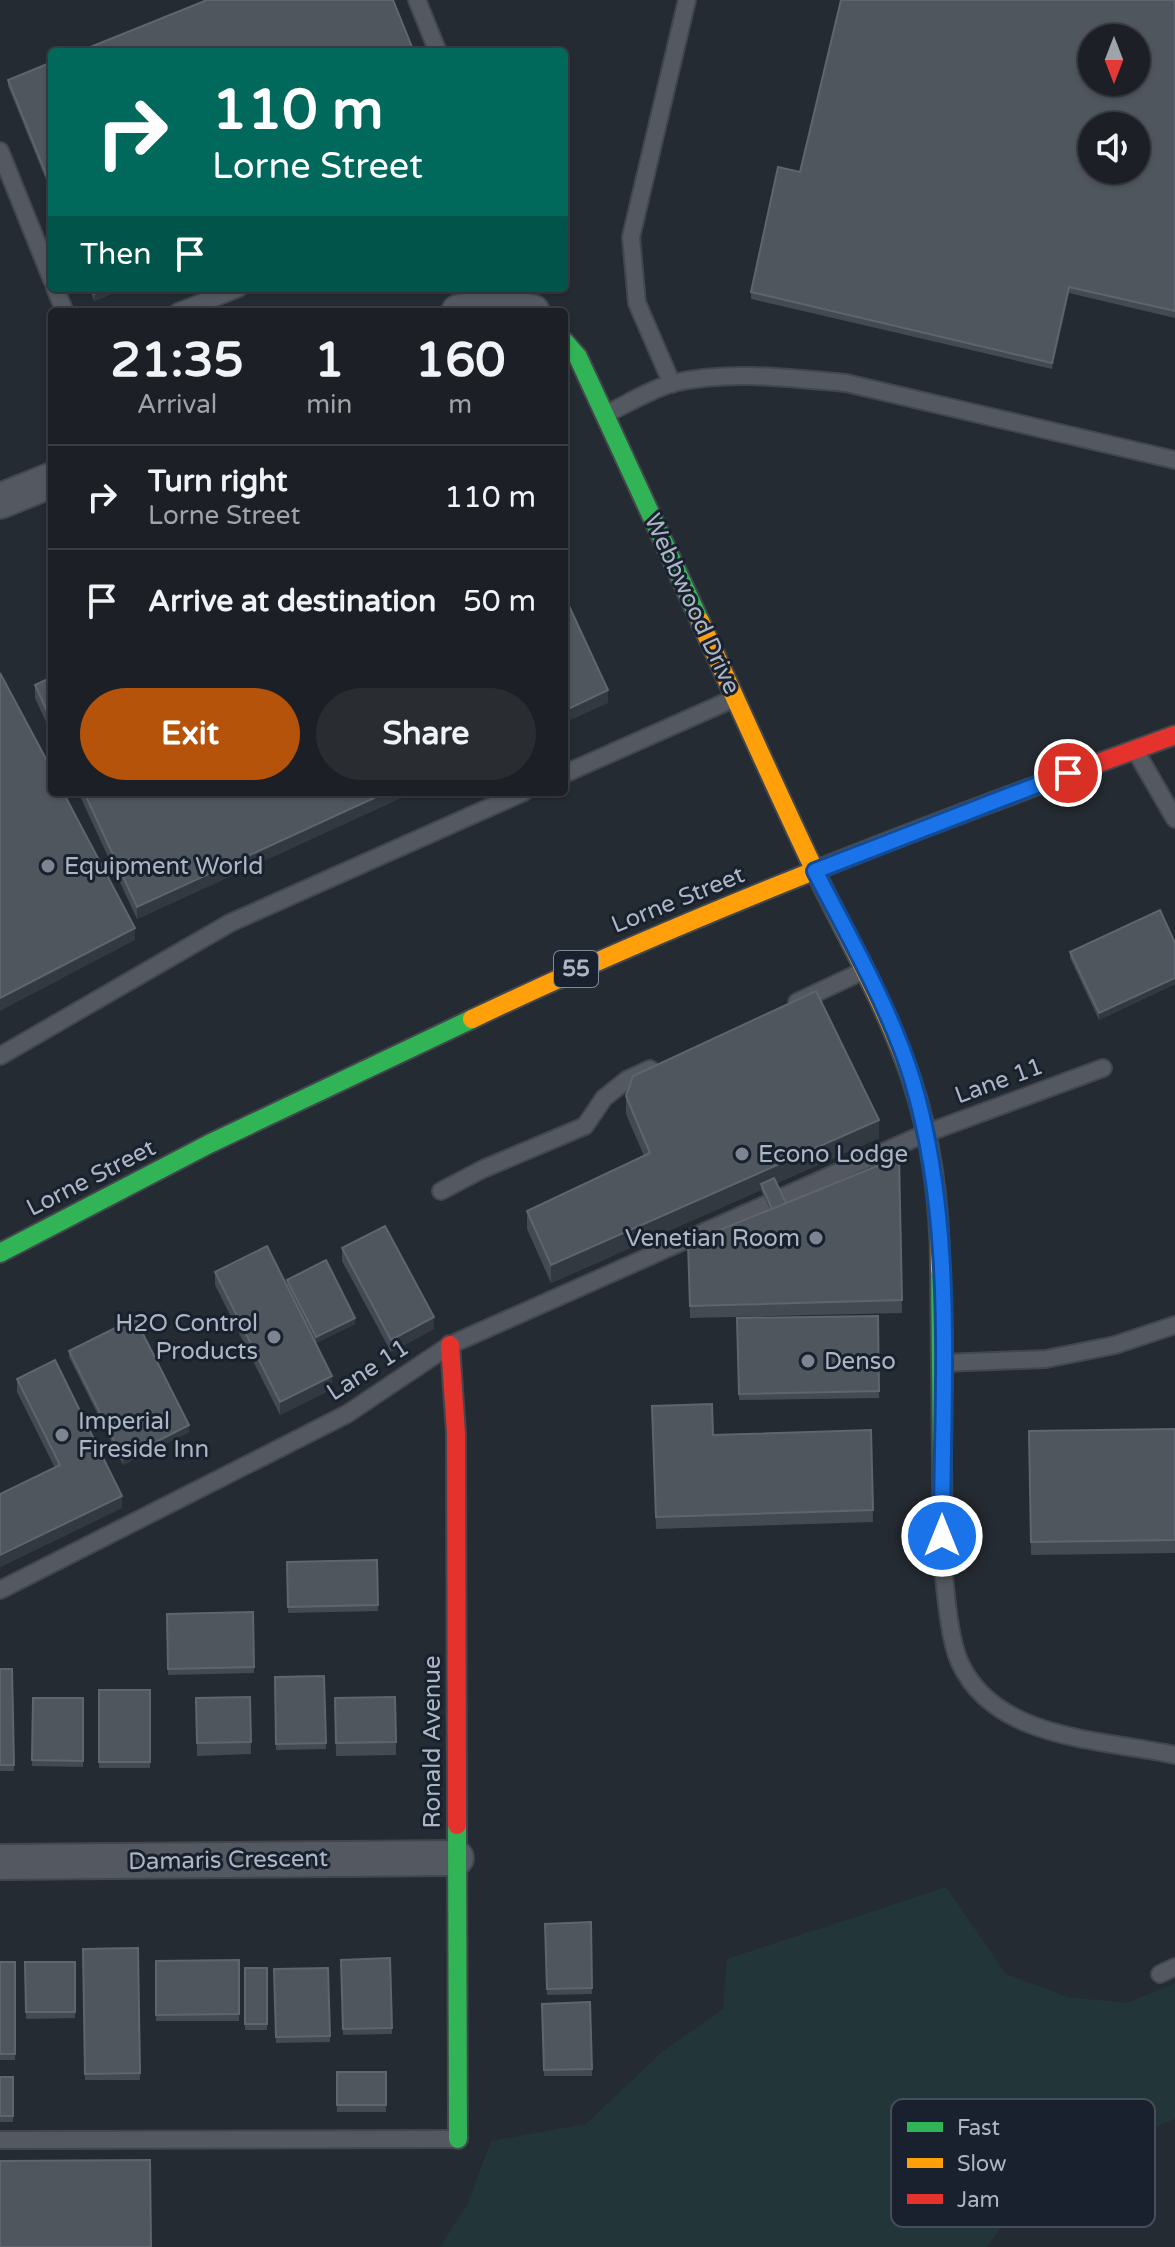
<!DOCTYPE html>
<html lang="en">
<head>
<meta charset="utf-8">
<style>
	body { margin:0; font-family:"Varela Round",sans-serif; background:#292d32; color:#f1f3f6; height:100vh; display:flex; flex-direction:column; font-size:30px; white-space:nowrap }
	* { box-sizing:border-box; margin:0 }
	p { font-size:26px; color:#a0a3a7 }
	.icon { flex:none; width:44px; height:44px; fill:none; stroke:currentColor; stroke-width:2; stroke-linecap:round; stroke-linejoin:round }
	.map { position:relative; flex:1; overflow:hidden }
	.drawer { position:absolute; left:48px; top:308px; width:520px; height:488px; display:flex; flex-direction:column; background:#1c2026; border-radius:8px; box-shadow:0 2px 6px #0004,0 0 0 2px #3a3e43 }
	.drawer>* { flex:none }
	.guide { position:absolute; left:48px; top:48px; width:520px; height:244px; border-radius:8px; box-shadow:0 2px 6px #0004,0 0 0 2px #3a3e43; background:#00695c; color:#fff; overflow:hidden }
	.needle { width:52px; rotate:180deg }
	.buttons { position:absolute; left:1078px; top:24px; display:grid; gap:16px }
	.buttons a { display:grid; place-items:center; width:72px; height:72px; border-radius:50%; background:#1c2026; box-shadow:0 2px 6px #0004,0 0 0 2px #3a3e43; font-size:40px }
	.pin { position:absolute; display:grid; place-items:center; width:68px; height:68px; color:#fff; margin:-34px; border:4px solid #fff; border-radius:50%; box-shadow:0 2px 8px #0007 }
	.me { position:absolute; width:88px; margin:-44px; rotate:0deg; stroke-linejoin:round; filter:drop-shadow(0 0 6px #0008) }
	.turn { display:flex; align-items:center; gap:28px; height:168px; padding:0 32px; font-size:36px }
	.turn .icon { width:104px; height:104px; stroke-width:2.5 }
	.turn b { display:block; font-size:56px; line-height:68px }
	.then { display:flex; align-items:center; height:76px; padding:0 32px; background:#0003; gap:16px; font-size:30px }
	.eta { display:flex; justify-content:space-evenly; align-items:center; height:136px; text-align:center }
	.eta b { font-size:48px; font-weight:800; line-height:56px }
	.button { display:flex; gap:16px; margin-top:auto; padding:16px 32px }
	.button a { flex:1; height:92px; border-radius:48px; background:#b45309; color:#fff; font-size:32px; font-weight:800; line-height:92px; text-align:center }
	.button a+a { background:#292d32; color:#f1f3f6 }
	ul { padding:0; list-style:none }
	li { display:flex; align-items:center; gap:24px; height:104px; padding:0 32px; border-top:2px solid #3a3e43 }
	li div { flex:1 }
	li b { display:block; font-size:30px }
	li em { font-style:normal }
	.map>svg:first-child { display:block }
	.green { fill:#223538 }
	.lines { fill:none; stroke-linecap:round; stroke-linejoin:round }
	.lane-casing { stroke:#42474d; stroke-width:20 }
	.street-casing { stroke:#42474d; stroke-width:38 }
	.fast-casing { stroke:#42474d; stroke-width:22 }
	.slow-casing { stroke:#42474d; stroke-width:22 }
	.jam-casing { stroke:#42474d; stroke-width:22 }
	.lane { stroke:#545961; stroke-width:16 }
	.street { stroke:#545961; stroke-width:34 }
	.fast { stroke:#30b455; stroke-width:18 }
	.slow { stroke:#ff9f0a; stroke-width:18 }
	.jam { stroke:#e5322d; stroke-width:18 }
	.wall { fill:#444a52 }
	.shaded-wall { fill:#333940 }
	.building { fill:#4f565e; stroke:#5e656e; stroke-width:2; fill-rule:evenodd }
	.route-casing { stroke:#114b97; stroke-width:20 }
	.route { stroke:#1a73e8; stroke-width:14 }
	.poi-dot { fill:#7d8592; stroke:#18212d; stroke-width:3 }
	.labels { text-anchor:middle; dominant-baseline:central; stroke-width:6; stroke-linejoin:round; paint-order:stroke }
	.shield { fill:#18212d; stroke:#808997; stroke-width:2 }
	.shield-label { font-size:22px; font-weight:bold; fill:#adb6c5 }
	.street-label { font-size:24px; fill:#adb6c5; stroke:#18212d }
	.poi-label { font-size:24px; fill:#adb6c5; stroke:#18212d; text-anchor:start }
	.key { fill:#18212d; stroke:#454e5b; stroke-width:2 }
	.key-label { font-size:22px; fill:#adb6c5 }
</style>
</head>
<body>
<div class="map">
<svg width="1175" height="2247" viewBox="0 0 1175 2247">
	<rect width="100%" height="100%" fill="#252b32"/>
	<!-- green -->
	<path class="green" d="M 946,1887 L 1006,1974 L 1068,1997 L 1127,2003 L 1175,1983 L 1175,2119 L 1124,2139 L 1018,2204 L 987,2247 L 440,2247 L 468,2203 L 491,2141 L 586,2124 L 662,2052 L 723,2009 L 727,1959 Z"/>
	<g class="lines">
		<!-- lane casing -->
		<g class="lane-casing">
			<g id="lane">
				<path d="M 417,0 L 438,52"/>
				<path d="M 0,151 L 52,280"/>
				<path d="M 55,288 L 65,312"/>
				<path d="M 178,312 L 239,288"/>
				<path d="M 672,384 L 637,303 L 631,237 L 687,0"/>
				<path d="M 606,414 C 627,404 651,389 673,383 C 729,370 790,378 846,383 L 1175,460"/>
				<path d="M 1135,750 L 1175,819"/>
				<path d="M 564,774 L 733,699"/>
				<path d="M 797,1002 L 863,971"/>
				<path d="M 0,1056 L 230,923 L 524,792"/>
				<path d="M 441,1191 L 483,1169 L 585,1126 L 604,1098 L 628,1079 L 650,1069"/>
				<path d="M 780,1198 L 924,1134 L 1103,1068"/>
				<path d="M 943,1363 L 1046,1359 L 1115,1345 L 1175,1325"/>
				<path d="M 943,1567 C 946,1594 949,1639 960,1663 C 996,1741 1103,1739 1175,1755"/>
				<path d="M 0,1590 L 347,1414 L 450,1345 L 767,1204"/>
				<path d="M 1160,1974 L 1175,1967"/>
				<path d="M 0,2140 L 456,2139"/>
			</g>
		</g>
		<!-- street casing -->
		<g class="street-casing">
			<g id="street">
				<path d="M 459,312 L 501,305 L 532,312"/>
				<path d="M 0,501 L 52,480"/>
				<path d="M 0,1862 L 456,1858"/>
			</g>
		</g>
		<!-- fast casing -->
		<g class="fast-casing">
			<g id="fast">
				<path d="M 564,341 L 578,357 L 700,621"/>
				<path d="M 0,1253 L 209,1144 L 472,1019"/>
				<path d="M 940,1269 L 943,1565"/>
				<path d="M 457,1825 L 458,2139"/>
			</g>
		</g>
		<!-- slow casing -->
		<g class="slow-casing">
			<g id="slow">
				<path d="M 700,621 C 738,704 775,787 814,869 C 847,938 886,1005 911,1078 C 931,1138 940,1206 940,1269"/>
				<path d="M 472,1019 C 657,931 848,855 1041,784"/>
			</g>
		</g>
		<!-- jam casing -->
		<g class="jam-casing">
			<g id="jam">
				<path d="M 1041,784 L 1175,735"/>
				<path d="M 450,1345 L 456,1433 L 457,1825"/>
			</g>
		</g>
		<!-- lane -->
		<use href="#lane" class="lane"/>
		<!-- street -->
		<use href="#street" class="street"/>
		<!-- fast -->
		<use href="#fast" class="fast"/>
		<!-- slow -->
		<use href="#slow" class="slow"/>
		<!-- jam -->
		<use href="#jam" class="jam"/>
	</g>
	<!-- wall -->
	<g class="wall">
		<path d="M 1175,0 L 1175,318 L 1069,293 L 1052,369 L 751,299 L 751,292 L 800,172 Z"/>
		<path d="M 52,62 L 52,195 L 8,86 L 8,80 Z"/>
		<path d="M 89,288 L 126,288 L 94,301 Z"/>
		<path d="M 52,677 L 52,735 L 35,698 L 35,685 Z"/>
		<path d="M 78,792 L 414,792 L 137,919 Z"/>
		<path d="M 1175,943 L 1175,984 L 1099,1020 L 1070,958 L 1070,952 Z"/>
		<path d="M 626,1096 L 879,1138 L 777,1183 L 786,1203 L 899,1157 L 902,1313 L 690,1318 L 688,1243 L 770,1210 L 761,1190 L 551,1283 L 527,1229 L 527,1211 L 644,1156 L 626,1114 Z"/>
		<path d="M 342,1248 L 434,1329 L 391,1352 L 342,1261 Z"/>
		<path d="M 215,1272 L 332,1389 L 280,1415 L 215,1285 Z"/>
		<path d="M 287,1280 L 355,1324 L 316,1343 L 287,1286 Z"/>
		<path d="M 878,1316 L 879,1398 L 739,1400 L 737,1318 Z"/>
		<path d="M 69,1351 L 189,1432 L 123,1465 L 69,1357 Z"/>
		<path d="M 17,1379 L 122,1508 L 0,1567 L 0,1494 L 55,1468 L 17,1392 Z"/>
		<path d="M 652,1406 L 713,1435 L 871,1430 L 873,1522 L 656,1529 Z"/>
		<path d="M 1175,1429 L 1175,1553 L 1031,1555 L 1029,1431 Z"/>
		<path d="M 377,1560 L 378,1611 L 288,1613 L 287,1562 Z"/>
		<path d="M 253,1612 L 254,1673 L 168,1675 L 167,1614 Z"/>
		<path d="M 0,1669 L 12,1669 L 14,1771 L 0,1771 Z"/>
		<path d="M 324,1676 L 326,1749 L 276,1750 L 275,1677 Z"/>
		<rect x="99" y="1690" width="51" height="78"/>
		<path d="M 250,1697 L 251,1754 L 197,1756 L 196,1698 Z"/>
		<path d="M 395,1697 L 396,1755 L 336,1756 L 335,1698 Z"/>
		<path d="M 33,1698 L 83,1698 L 83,1767 L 32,1766 Z"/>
		<path d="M 591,1922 L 592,1994 L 547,1995 L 545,1924 Z"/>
		<path d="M 138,1948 L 140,2080 L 85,2080 L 83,1949 Z"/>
		<path d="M 239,1960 L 239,2021 L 156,2021 L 156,1961 Z"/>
		<path d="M 341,1960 L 392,2028 L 392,2034 L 343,2035 Z"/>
		<rect x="0" y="1962" width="15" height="98"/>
		<path d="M 25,1962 L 75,1962 L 75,2018 L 26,2019 Z"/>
		<rect x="245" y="1968" width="22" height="62"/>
		<path d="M 328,1968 L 330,2042 L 276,2043 L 274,1969 Z"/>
		<path d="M 590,2002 L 592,2076 L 544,2076 L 542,2004 Z"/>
		<rect x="337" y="2072" width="49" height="40"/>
		<rect x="0" y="2077" width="13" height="45"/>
	</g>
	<!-- shaded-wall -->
	<g class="shaded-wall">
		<path d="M 1069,287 L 1069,293 L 1052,369 L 1052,363 Z"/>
		<path d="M 110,288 L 126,288 L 94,301 L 94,294 Z"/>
		<path d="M 608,690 L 608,703 L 564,723 L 564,711 Z"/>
		<path d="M 387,792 L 414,792 L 137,919 L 137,907 Z"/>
		<path d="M 135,928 L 135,940 L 0,1011 L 0,998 Z"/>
		<path d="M 1175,978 L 1175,984 L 1099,1020 L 1099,1013 Z"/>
		<path d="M 879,1120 L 879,1138 L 763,1189 L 761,1184 L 761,1190 L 551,1283 L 551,1265 Z"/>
		<path d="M 434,1317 L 434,1329 L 391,1352 L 391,1340 Z"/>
		<path d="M 355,1318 L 355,1324 L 316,1343 L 316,1337 Z"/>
		<path d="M 332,1376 L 332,1389 L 280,1415 L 280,1402 Z"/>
		<path d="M 189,1425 L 189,1432 L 123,1465 L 123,1459 Z"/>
		<path d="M 122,1496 L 122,1508 L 0,1567 L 0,1555 Z"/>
	</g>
	<!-- building -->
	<g class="building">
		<path d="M 207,0 L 393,0 L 414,52 L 78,52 Z"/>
		<path d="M 841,0 L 1175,0 L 1175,311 L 1069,287 L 1052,363 L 751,292 L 778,167 L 800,172 ZM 1092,38 L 1136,38 L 1136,82 L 1092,82 ZM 1092,126 L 1136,126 L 1136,170 L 1092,170 Z"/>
		<path d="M 52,62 L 52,189 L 8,80 Z"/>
		<path d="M 92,288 L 110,288 L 94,294 Z"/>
		<path d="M 564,595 L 608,690 L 564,711 Z"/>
		<path d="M 0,673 L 52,770 L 52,792 L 63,792 L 135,928 L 0,998 Z"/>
		<path d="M 52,677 L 52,722 L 35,685 Z"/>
		<path d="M 84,792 L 387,792 L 137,907 Z"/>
		<path d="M 1160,910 L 1175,943 L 1175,978 L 1099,1013 L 1070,952 Z"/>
		<path d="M 816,991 L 879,1120 L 551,1265 L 527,1211 L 650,1153 L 626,1096 L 633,1076 Z"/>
		<path d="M 899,1157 L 902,1300 L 690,1306 L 688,1243 Z"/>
		<path d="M 774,1178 L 786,1203 L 772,1209 L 761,1184 Z"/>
		<path d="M 385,1226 L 434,1317 L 391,1340 L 342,1248 Z"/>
		<path d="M 267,1246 L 332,1376 L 280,1402 L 215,1272 Z"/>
		<path d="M 326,1260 L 355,1318 L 316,1337 L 287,1280 Z"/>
		<path d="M 878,1316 L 879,1391 L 739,1394 L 737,1318 Z"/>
		<path d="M 135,1318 L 189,1425 L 123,1459 L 69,1351 Z"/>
		<path d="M 55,1360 L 122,1496 L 0,1555 L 0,1494 L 60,1465 L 17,1379 Z"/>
		<path d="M 712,1404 L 713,1435 L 871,1430 L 873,1510 L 656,1517 L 652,1406 Z"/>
		<path d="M 1175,1429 L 1175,1540 L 1031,1542 L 1029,1431 Z"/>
		<path d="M 377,1560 L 378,1605 L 288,1607 L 287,1562 Z"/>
		<path d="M 253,1612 L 254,1667 L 168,1669 L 167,1614 Z"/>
		<path d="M 0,1669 L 12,1669 L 14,1765 L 0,1765 Z"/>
		<path d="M 324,1676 L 326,1743 L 276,1744 L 275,1677 Z"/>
		<rect x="99" y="1690" width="51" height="72"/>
		<path d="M 250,1697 L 251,1742 L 197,1743 L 196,1698 Z"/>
		<path d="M 395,1697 L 396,1742 L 336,1743 L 335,1698 Z"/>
		<path d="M 33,1698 L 83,1698 L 83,1761 L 32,1760 Z"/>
		<path d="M 591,1922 L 592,1988 L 547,1989 L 545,1924 Z"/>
		<path d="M 138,1948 L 140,2073 L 85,2074 L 83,1949 Z"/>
		<path d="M 390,1958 L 392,2028 L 343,2029 L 341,1960 Z"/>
		<path d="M 239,1960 L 239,2014 L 156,2015 L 156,1961 Z"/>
		<rect x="0" y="1962" width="15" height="92"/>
		<path d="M 25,1962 L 75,1962 L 75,2012 L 26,2012 Z"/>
		<rect x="245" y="1968" width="22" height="56"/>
		<path d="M 328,1968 L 330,2036 L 276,2037 L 274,1969 Z"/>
		<path d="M 590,2002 L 592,2069 L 544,2070 L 542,2004 Z"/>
		<rect x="337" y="2072" width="49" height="33"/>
		<rect x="0" y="2077" width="13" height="39"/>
		<path d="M 150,2160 L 151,2247 L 0,2247 L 0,2161 Z"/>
	</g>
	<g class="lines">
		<!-- route casing -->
		<g class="route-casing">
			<path id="route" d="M 942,1536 C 942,1385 956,1225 912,1079 C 891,1010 848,935 815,871 L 1068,773"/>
		</g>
		<!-- route -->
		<use href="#route" class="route"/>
	</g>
	<!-- markers -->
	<g class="poi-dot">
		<circle cx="48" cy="866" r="8"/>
		<circle cx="742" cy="1154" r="8"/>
		<circle cx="816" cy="1238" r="8"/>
		<circle cx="274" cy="1337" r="8"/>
		<circle cx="808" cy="1361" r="8"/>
		<circle cx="62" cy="1435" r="8"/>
	</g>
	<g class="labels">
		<!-- shield labels -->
		<rect class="shield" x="554" y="951" width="44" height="36" rx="6"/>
		<g class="shield-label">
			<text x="576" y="969">55</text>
		</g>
		<!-- street labels -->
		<g class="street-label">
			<text transform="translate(692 604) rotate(65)">Webbwood Drive</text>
			<text transform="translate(678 900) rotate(-22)">Lorne Street</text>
			<text transform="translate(999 1081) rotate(-20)">Lane 11</text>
			<text transform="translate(91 1178) rotate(-27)">Lorne Street</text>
			<text transform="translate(368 1370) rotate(-33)">Lane 11</text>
			<text transform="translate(432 1742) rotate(-90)">Ronald Avenue</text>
			<text transform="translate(228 1860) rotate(-1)">Damaris Crescent</text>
		</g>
		<!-- poi labels -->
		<g class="poi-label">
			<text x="64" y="866">Equipment World</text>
			<text x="758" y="1154">Econo Lodge</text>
			<text x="800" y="1238" text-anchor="end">Venetian Room</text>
			<text x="258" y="1323" text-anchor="end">H2O Control<tspan x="258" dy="28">Products</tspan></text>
			<text x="824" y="1361">Denso</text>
			<text x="78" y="1421">Imperial<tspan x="78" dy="28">Fireside Inn</tspan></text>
		</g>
	</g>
	<!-- legend -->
	<rect x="891" y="2099" width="264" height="128" rx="12" class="key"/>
	<rect x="907" y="2122" width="36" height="10" fill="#30b455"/>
	<rect x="907" y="2158" width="36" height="10" fill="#ff9f0a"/>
	<rect x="907" y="2194" width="36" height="10" fill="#e5322d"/>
	<g class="key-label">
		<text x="957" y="2135">Fast</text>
		<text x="957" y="2171">Slow</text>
		<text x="957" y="2207">Jam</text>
	</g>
</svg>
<div class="buttons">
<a><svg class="needle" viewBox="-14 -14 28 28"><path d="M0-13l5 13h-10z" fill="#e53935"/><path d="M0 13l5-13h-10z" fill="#a0a3a7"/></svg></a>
<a><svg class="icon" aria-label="sound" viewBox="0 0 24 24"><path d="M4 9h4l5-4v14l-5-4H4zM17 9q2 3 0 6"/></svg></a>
</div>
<div class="pin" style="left:1068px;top:773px;background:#d93025"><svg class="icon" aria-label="arrive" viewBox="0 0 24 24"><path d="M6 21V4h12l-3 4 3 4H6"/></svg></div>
<svg class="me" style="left:942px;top:1536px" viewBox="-20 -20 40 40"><circle r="17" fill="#1a73e8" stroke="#fff" stroke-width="3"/><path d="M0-11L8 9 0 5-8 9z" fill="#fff"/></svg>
<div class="guide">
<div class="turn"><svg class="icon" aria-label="right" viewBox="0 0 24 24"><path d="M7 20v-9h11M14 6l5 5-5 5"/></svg><div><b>110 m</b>Lorne Street</div></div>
<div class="then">Then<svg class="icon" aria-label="arrive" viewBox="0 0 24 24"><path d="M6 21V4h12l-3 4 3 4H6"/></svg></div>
</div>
<section class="drawer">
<div class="eta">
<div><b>21:35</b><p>Arrival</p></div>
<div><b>1</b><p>min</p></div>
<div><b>160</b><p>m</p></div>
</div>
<ul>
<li><svg class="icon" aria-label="right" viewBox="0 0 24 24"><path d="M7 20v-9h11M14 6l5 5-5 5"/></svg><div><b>Turn right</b><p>Lorne Street</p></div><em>110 m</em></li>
<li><svg class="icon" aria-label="arrive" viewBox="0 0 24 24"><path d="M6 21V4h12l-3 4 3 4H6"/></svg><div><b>Arrive at destination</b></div><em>50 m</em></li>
</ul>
<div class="button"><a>Exit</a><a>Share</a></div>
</section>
</div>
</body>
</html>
